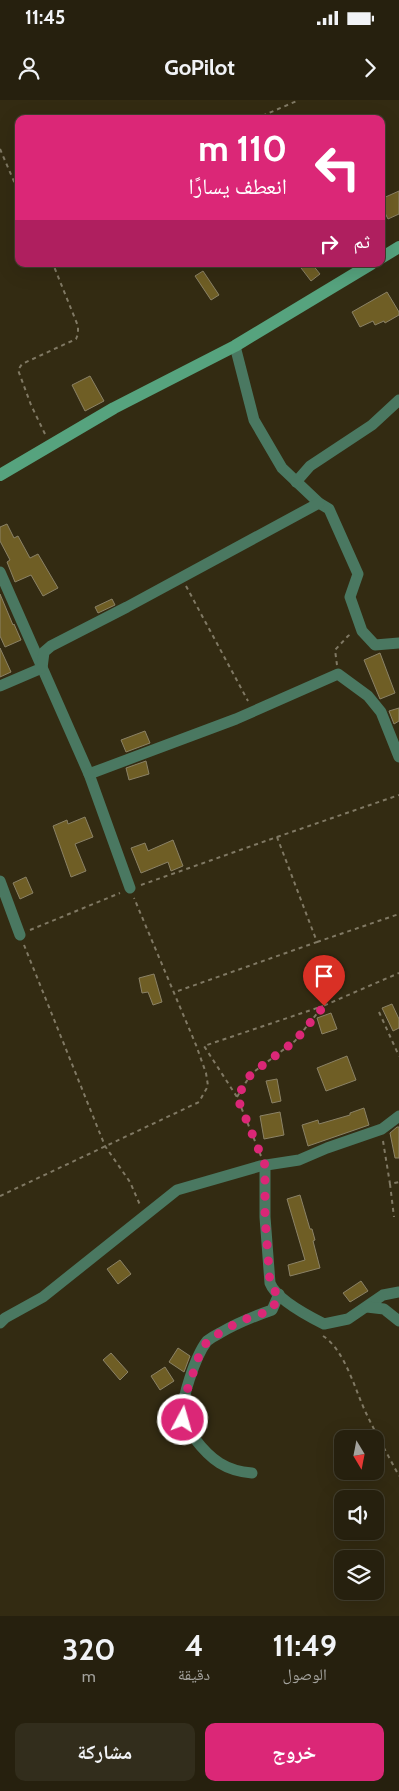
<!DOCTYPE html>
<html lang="ar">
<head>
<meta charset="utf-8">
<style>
	body { margin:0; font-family:Cabin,"Noto Naskh Arabic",sans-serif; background:#322d1c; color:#f1f3f6; direction:rtl; height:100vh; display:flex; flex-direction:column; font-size:19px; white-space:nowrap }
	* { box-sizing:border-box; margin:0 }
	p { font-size:16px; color:#a4a39e }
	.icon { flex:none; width:28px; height:28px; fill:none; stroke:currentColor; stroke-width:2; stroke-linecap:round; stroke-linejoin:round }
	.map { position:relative; height:1516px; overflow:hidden; direction:ltr }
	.panel { display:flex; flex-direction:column; background:#26200e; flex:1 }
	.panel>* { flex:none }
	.guide { position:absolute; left:15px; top:15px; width:370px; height:152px; border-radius:10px; box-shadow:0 5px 20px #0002,0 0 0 1px #423e2e; direction:rtl; background:#db2777; color:#fff; overflow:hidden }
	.needle { width:32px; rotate:170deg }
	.tools { position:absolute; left:334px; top:1330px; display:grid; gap:10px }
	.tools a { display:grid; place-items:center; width:50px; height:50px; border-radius:10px; background:#26200e; box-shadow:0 5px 20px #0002,0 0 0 1px #423e2e; font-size:25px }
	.pin { position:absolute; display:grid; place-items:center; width:42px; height:42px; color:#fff; margin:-51px -21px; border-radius:50% 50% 50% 0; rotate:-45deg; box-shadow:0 0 5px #0007 }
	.pin .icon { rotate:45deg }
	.me { position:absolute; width:55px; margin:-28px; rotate:6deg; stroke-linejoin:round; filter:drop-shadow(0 0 4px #0008) }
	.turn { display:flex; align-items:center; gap:18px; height:105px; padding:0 15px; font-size:22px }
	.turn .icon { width:65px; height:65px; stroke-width:2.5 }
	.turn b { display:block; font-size:35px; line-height:42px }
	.then { display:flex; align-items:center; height:48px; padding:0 15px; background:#0003; gap:10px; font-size:19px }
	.eta { display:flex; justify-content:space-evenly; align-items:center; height:85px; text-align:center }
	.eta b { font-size:30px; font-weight:800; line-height:35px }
	.primary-button { display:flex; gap:10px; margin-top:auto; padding:10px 15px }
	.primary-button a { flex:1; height:58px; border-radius:10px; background:#db2777; color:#fff; font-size:20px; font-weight:800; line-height:58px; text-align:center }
	.primary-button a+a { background:#322d1c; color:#f1f3f6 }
	.status { display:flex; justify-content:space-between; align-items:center; height:35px; padding:0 25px; background:#26200e; direction:ltr }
	.status svg { height:14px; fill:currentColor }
	header { display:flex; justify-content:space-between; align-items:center; height:65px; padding:0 15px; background:#26200e; font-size:22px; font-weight:800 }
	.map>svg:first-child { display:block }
	.building { fill:#6f5e25; stroke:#8b8266 }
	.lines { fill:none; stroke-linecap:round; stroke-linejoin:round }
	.path { stroke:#807964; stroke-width:2; stroke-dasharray:4 4; stroke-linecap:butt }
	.street { stroke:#4a7861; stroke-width:11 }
	.secondary { stroke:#56a37e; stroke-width:12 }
	.route { stroke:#db2777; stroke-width:9; stroke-dasharray:0 16.2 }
</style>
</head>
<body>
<div class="status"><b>11:45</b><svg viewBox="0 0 49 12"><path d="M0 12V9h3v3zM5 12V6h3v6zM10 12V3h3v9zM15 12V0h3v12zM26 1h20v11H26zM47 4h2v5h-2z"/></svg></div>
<header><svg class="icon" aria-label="forward" viewBox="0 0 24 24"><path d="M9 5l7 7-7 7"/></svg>GoPilot<svg class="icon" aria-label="person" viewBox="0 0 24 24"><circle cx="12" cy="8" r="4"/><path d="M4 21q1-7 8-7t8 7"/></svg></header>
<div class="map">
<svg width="399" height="1516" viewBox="0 0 399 1516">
	<rect width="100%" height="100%" fill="#332b12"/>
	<!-- building -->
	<g class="building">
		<path d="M 399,91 L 399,114 L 388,119 L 381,105 L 381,99 Z"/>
		<path d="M 298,164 L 312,164 L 320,174 L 311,181 Z"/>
		<path d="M 203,171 L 219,195 L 211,200 L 195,176 Z"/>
		<path d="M 387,192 L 399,212 L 399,215 L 385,223 L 384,221 L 375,225 L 373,221 L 360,227 L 352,212 Z"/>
		<path d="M 90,276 L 104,301 L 85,311 L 72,285 Z"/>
		<path d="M 7,424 L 14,438 L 18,436 L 30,458 L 38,454 L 58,488 L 43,496 L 31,475 L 15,482 L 7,462 L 10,460 L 0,441 L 0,427 Z"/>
		<path d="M 0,494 L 13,525 L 14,524 L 21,540 L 5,547 L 0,536 Z"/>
		<path d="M 112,499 L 115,505 L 98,513 L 95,507 Z"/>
		<path d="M 0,548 L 11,572 L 0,577 Z"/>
		<path d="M 380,553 L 395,593 L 380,599 L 364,560 Z"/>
		<path d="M 399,608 L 399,621 L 394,624 L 389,611 Z"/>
		<path d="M 145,631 L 150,643 L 126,652 L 121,640 Z"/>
		<path d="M 146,661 L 149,674 L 129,680 L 126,668 Z"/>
		<path d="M 85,717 L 93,737 L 75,744 L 86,771 L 71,777 L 53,726 L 67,720 L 68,724 Z"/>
		<path d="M 173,740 L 183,766 L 171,771 L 168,762 L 141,773 L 131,748 L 145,743 L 148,751 Z"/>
		<path d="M 26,777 L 33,793 L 20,799 L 13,783 Z"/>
		<path d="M 154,874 L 162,902 L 153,905 L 148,892 L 142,893 L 139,878 Z"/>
		<path d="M 392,904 L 399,919 L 399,928 L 393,931 L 382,908 Z"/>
		<path d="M 331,913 L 337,929 L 322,934 L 317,918 Z"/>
		<path d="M 347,956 L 356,980 L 326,991 L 317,968 Z"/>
		<path d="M 277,979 L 281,1001 L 272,1003 L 266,981 Z"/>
		<path d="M 364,1008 L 369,1025 L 308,1046 L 302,1025 L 318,1020 L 319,1024 L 350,1015 L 350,1013 Z"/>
		<path d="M 280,1012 L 284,1035 L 264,1039 L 260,1016 Z"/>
		<path d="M 397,1027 L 399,1027 L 399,1058 L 395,1058 L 390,1033 Z"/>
		<path d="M 300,1095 L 310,1129 L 312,1129 L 315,1140 L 313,1141 L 320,1168 L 290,1176 L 288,1165 L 305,1160 L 287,1099 Z"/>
		<path d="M 120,1160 L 131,1174 L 118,1184 L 107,1169 Z"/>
		<path d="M 361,1181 L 368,1191 L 350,1202 L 343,1193 Z"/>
		<path d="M 178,1248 L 190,1256 L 184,1272 L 169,1262 Z"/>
		<path d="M 111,1253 L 128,1272 L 120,1280 L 103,1260 Z"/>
		<path d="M 165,1267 L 174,1281 L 160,1290 L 151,1276 Z"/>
	</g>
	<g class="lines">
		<!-- path -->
		<g class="path">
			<path d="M 255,19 L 299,0"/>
			<path d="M 0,49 L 19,93"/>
			<path d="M 45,334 L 31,305 L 18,270 L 22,264 L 76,239 L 78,234 L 78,226 L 53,164"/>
			<path d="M 186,486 L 248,601"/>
			<path d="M 337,565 L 335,550 L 348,536 L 351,534"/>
			<path d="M 277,737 L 399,695"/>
			<path d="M 141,785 L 277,737 L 317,842 L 175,892"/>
			<path d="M 30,830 L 120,793"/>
			<path d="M 317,842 L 399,814"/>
			<path d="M 24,845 L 105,1046 L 130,1082 L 140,1105"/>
			<path d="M 379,912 L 399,956"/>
			<path d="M 237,997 L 251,974 L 295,941 L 323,906 L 399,873"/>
			<path d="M 383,1041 L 390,1084 L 399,1082"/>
			<path d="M 261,1056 L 237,997 L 204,946 L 323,906"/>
			<path d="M 390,1084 L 394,1117"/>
			<path d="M 0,1096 L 199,1002 L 208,986 L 206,973 L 196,945 L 134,798"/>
			<path d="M 323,1236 C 345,1250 355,1290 366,1313 C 376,1334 388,1355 399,1376"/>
		</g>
		<!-- street -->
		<g class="street">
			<path d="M 235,246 L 254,320 L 282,368 L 319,403 L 329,409 L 358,474 L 350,497 L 362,531 L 375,545 L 399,543"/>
			<path d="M 296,382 L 310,366 L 372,325 L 399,300"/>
			<path d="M 0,472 L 89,674 L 130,788"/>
			<path d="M 0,586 L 42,568 L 44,552 L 51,546 L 127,507 L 319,403"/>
			<path d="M 89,674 L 236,619 L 338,574 L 368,596 L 381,612 L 399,657"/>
			<path d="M 0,781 L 20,835"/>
			<path d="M 265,1065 L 265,1117 L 270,1183 C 276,1199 308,1216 324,1224 L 348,1219 L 383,1195 L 399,1192"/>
			<path d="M 367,1207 L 384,1209 L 399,1221"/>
			<path d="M 0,1223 L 5,1218 L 43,1197 L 177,1090 L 260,1066 L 299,1060 L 327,1048 L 382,1029 L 399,1016"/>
			<path d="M 252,1373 C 226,1371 211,1360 195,1339 C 191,1334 185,1327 183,1320 C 179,1303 196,1255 207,1241 C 211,1238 216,1235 220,1233 C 239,1222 252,1217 272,1210 L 279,1194"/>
		</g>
		<!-- secondary -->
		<g class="secondary">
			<path d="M 381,158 L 399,147"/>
			<path d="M 0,375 L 114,308 L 235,246 L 371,164"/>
		</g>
	</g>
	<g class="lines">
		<!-- route -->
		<path class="route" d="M 183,1320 L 183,1302 L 200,1253 L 208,1240 L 240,1221 L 272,1210 L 279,1194 L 273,1190 L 270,1183 L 265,1117 L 265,1065 L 237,997 L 251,974 L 295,941 L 324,906"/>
	</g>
</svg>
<div class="tools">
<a><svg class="needle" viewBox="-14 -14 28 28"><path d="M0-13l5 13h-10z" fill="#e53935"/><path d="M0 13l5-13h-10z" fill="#a4a39e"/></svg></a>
<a><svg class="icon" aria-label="sound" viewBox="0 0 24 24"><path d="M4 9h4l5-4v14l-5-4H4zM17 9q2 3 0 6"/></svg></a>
<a><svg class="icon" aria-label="layers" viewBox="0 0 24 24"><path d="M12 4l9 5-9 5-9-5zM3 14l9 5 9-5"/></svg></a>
</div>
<div class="pin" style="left:324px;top:906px;background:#d93025"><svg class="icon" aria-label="arrive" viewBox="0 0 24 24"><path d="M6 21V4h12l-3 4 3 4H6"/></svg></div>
<svg class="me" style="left:183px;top:1320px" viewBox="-20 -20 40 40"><circle r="17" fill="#db2777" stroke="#fff" stroke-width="3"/><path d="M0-11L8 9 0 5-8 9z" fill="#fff"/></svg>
<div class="guide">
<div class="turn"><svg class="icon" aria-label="left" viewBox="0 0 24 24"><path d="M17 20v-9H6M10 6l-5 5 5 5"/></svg><div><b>110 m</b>انعطف يسارًا</div></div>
<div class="then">ثم<svg class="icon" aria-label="right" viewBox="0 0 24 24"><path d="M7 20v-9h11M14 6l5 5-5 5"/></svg></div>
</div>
</div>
<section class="panel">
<div class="eta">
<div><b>11:49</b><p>الوصول</p></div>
<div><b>4</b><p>دقيقة</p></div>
<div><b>320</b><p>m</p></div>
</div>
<div class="primary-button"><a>خروج</a><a>مشاركة</a></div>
</section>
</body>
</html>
